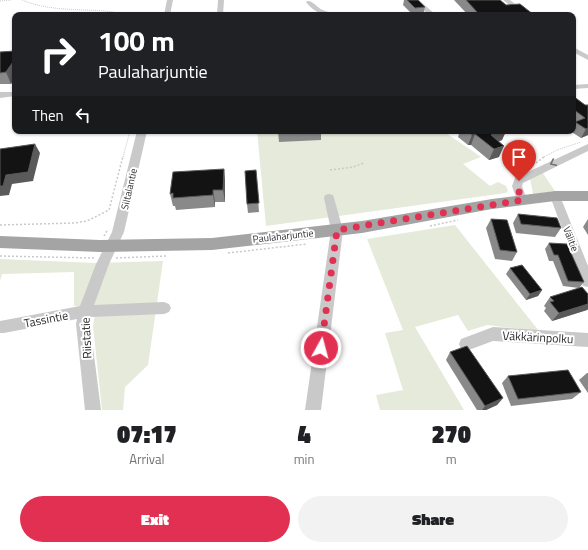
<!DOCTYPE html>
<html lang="en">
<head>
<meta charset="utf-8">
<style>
	body { margin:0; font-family:"Titillium Web",sans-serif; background:#f2f2f2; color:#202124; height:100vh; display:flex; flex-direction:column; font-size:15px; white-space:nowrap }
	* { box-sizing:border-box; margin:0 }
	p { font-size:13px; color:#757577 }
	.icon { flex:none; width:22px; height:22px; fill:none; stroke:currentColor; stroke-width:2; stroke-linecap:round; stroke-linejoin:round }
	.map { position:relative; height:410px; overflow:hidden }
	.details { display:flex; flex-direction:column; background:#fff; flex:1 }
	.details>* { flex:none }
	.banner { position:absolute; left:12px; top:12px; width:564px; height:122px; border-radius:8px; box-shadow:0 1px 3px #0004; background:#202124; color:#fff; overflow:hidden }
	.pin { position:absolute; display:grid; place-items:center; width:34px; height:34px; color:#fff; margin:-41px -17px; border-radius:50% 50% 50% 0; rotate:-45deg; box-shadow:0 0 4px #0007 }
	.pin .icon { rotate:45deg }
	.me { position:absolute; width:44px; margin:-22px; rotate:7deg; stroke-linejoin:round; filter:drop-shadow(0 0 3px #0008) }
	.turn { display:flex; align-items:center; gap:14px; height:84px; padding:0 20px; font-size:18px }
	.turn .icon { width:52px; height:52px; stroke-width:2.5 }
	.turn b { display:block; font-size:28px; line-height:34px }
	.then { display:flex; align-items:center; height:38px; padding:0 20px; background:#0003; gap:8px; font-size:15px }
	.eta { display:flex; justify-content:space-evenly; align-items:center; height:68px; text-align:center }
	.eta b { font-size:24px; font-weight:800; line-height:28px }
	.cta { display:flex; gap:8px; margin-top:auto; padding:8px 20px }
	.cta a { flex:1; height:46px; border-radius:24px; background:#e23053; color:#fff; font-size:16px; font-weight:800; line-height:46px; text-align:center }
	.cta a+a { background:#f2f2f2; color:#202124 }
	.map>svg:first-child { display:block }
	.green { fill:#e5eada }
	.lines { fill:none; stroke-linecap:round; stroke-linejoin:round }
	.path-far1 { stroke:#c9c9c9; stroke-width:1; stroke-dasharray:1 1; stroke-linecap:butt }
	.path { stroke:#c9c9c9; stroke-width:1.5; stroke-dasharray:2 2; stroke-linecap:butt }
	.minor { fill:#c9c9c9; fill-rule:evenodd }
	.major { fill:#a4a4a4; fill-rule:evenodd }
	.wall { fill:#898989 }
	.shaded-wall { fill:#5a5a5a }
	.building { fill:#131313; stroke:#5a5a5a }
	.oneway { stroke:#737373 }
	.route { stroke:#e23053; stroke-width:7; stroke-dasharray:0 12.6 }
	.labels { text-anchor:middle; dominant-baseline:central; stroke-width:4; stroke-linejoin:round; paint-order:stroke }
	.street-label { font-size:10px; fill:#2c2c2c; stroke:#fff }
	.near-street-label { font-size:12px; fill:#2c2c2c; stroke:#fff }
</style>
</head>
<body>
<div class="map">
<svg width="588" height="410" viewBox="0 0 588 410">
	<rect width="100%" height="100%" fill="#fff"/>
	<!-- green -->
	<g class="green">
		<path d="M 257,131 L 443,131 L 481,157 L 463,164 L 490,186 L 498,182 L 506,186 L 508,191 L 506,193 L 266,226 Z"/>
		<path d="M 542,172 L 555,191 L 533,194 L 530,178 Z"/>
		<path d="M 455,225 L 539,331 L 487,325 L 468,331 L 458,315 L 415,327 L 464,410 L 380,410 L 376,395 L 403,390 L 385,333 L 403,330 L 367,239 Z"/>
		<path d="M 0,259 L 96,263 L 163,261 L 148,365 L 125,387 L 123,410 L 102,410 L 93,326 L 96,307 L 74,306 L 74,272 L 2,274 L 0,281 Z"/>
	</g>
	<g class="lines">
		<!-- path-far1 -->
		<g class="path-far1">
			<path d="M 22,0 C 48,11 78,9 105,11 C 114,12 124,14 133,15"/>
			<path d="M 0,1 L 11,0"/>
			<path d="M 123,157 L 130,131"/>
			<path d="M 544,157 L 557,150 L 581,142"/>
		</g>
		<!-- path -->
		<g class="path">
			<path d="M 536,163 L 545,156"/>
			<path d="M 330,170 L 353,167 L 364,163"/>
			<path d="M 0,225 L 74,223 L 87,221 L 109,210 L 123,156"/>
			<path d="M 430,226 L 458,220"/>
			<path d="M 104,236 L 108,229"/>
			<path d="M 228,253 L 307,244"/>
			<path d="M 0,256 L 94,258"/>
			<path d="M 116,258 L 166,256"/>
		</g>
		<!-- minor -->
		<g class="minor">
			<path d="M 167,0 L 173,0 L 170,15 L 164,15 Z"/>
			<path d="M 218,0 L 224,0 L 223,15 L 217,15 Z"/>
			<path d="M 412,0 L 419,0 L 436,15 L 429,15 Z"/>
			<path d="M 503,0 L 510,0 L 529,15 L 522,15 Z"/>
			<path d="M 307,1 C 313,0 317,8 323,10 C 330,14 339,11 345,15 C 327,15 318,17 306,2 Z"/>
			<path d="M 573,47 L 588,55 L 588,60 L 573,52 Z"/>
			<path d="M 588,84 L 588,88 L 573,89 L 573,85 Z"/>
			<path d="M 0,92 L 15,92 L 15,96 L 0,98 Z"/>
			<path d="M 137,131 L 147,131 L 124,232 L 109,264 L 94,305 L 164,302 L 169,304 L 171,308 L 169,312 L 164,314 L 91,317 L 90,324 L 101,410 L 85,410 L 76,324 L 77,319 L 4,333 L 0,333 L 0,321 L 80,306 L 96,264 L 112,232 Z"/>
			<path d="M 588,144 L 588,151 L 523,183 L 522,186 L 527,200 L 526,203 L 518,203 L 512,186 L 515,178 Z"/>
			<path d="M 555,192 L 559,193 L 560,196 L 588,266 L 588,287 L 583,286 L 582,282 L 550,196 L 551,193 Z"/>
			<path d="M 329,194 L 333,195 L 334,198 L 343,230 L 321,410 L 305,410 L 331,230 L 324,198 L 325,195 Z"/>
			<path d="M 493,327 L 588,333 L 588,347 L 493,341 L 466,351 L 461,349 L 459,344 L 461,339 Z"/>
		</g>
		<!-- major -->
		<path class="major" d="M 555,191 L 588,191 L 588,201 L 555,201 L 531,204 L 492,209 L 362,233 L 212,250 L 100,252 L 0,248 L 0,236 L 100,240 L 212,238 L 362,221 L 492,199 Z"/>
	</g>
	<!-- wall -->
	<g class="wall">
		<path d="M 404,0 L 418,0 L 425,7 L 423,15 L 413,15 L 403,5 Z"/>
		<path d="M 454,0 L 500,0 L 506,5 L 534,15 L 468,15 Z"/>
		<path d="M 15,51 L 15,78 L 11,84 L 0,84 L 0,52 Z"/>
		<path d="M 573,96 L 585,105 L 588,105 L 588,135 L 581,138 L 570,131 L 573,131 L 573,125 L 574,122 L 573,121 Z"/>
		<path d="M 278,131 L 321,131 L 321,140 L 279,142 Z"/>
		<path d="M 460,131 L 506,131 L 502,140 L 498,142 L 499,157 L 489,160 L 471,145 L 468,145 L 458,137 Z"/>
		<path d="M 224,169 L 225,181 L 225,202 L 215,202 L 215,207 L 176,210 L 175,206 L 173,206 L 170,194 Z"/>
		<path d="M 256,170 L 259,212 L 248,213 L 247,204 Z"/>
		<path d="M 518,214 L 561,228 L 555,237 L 516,233 L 513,223 Z"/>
		<path d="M 491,219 L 517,252 L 512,261 L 495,259 L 486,228 Z"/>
		<path d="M 588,219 L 588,235 L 583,227 Z"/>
		<path d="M 549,243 L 584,282 L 579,288 L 563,286 L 553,261 L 549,261 L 545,249 Z"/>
		<path d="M 510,268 L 542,290 L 538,296 L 526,300 L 506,274 Z"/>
		<path d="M 588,294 L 588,309 L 587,310 L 552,321 L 544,311 L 546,308 L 544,306 L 550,297 Z"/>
		<path d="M 450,352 L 503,398 L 497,405 L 486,410 L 477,410 L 446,360 Z"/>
		<path d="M 587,373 L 588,373 L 588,393 L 579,380 Z"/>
		<path d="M 508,376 L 581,392 L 572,399 L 511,406 L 502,383 Z"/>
	</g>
	<!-- shaded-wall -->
	<g class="shaded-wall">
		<path d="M 15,59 L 15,78 L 11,84 L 6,72 Z"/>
		<path d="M 588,128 L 588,135 L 581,138 L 586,129 Z"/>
		<path d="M 503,131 L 506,131 L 502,140 L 488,145 L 491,135 Z"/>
		<path d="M 475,134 L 471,145 L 468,145 L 472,135 Z"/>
		<path d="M 35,144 L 40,153 L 33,181 L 12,184 L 9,195 L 0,196 L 0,186 L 6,175 Z"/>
		<path d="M 504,146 L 499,157 L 489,160 L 494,149 Z"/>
		<path d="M 224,169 L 225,181 L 225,202 L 223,190 Z"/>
		<path d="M 213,190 L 215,202 L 215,207 L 213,195 Z"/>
		<path d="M 542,290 L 538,296 L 526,300 L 530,294 Z"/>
		<path d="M 588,304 L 588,309 L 587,310 L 552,321 L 559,313 Z"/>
		<path d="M 503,398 L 497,405 L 486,410 L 482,410 L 485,406 Z"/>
	</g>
	<!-- building -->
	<g class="building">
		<path d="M 407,0 L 418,0 L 425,7 L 415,8 Z"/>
		<path d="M 466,0 L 500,0 L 506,5 L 520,4 L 534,15 L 516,15 L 514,14 L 485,15 L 482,13 L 478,13 Z"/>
		<path d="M 15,51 L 15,59 L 6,72 L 0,73 L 0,52 Z"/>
		<path d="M 573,96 L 585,105 L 588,105 L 588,128 L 586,129 L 575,122 L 585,118 L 573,109 L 573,106 L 575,106 L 573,104 Z"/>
		<path d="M 468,131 L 503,131 L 491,135 L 504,146 L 494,149 L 475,134 L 472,135 Z"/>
		<path d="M 35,144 L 28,172 L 6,175 L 3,186 L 0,186 L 0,149 Z"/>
		<path d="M 224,169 L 223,190 L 213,190 L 213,195 L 173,198 L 173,193 L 170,194 L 173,172 Z"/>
		<path d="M 256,170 L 259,203 L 247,204 L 245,171 Z"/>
		<path d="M 518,214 L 557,218 L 561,228 L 521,224 Z"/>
		<path d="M 491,219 L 507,220 L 517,252 L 500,250 Z"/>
		<path d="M 549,243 L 567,244 L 584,282 L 568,281 L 558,255 L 554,255 Z"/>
		<path d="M 522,265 L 542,290 L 530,294 L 510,268 Z"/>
		<path d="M 582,287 L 588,294 L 588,304 L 559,313 L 550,302 L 554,301 L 550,297 Z"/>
		<path d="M 467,346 L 503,398 L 485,406 L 450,352 Z"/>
		<path d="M 568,370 L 581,392 L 518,399 L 508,376 Z"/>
	</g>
	<!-- one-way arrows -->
	<defs><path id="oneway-chevron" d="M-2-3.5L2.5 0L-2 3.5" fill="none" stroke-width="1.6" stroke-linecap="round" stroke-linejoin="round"/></defs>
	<use class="oneway" href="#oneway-chevron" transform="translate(553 163) rotate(155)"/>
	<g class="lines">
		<!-- route -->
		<path class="route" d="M 321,348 L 337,230 L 522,200 L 517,186 L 519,181"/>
	</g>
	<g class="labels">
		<!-- street labels -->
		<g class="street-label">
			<text transform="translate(129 189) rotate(-77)">Siltalantie</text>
			<text transform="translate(283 236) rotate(-6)">Paulaharjuntie</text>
			<text transform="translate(571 239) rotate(69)">Välitie</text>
		</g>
		<!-- near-street labels -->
		<g class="near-street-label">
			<text transform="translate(46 319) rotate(-11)">Tassintie</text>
			<text transform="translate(538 337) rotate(3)">Väkkärinpolku</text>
			<text transform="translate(86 338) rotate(-93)">Riistatie</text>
		</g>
	</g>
</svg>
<div class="pin" style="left:519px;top:181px;background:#d93025"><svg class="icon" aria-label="arrive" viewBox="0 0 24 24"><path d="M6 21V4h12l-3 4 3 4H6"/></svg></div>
<svg class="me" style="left:321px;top:348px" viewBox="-20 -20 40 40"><circle r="17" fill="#e23053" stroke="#fff" stroke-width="3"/><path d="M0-11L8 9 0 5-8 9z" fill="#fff"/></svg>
<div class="banner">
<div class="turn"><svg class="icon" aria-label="right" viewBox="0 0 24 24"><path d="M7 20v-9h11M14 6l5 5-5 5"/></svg><div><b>100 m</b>Paulaharjuntie</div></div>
<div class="then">Then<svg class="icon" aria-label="left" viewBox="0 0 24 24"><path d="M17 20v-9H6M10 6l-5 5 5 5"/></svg></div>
</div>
</div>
<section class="details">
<div class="eta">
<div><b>07:17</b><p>Arrival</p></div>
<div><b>4</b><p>min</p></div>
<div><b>270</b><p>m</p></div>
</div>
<div class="cta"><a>Exit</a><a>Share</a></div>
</section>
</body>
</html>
